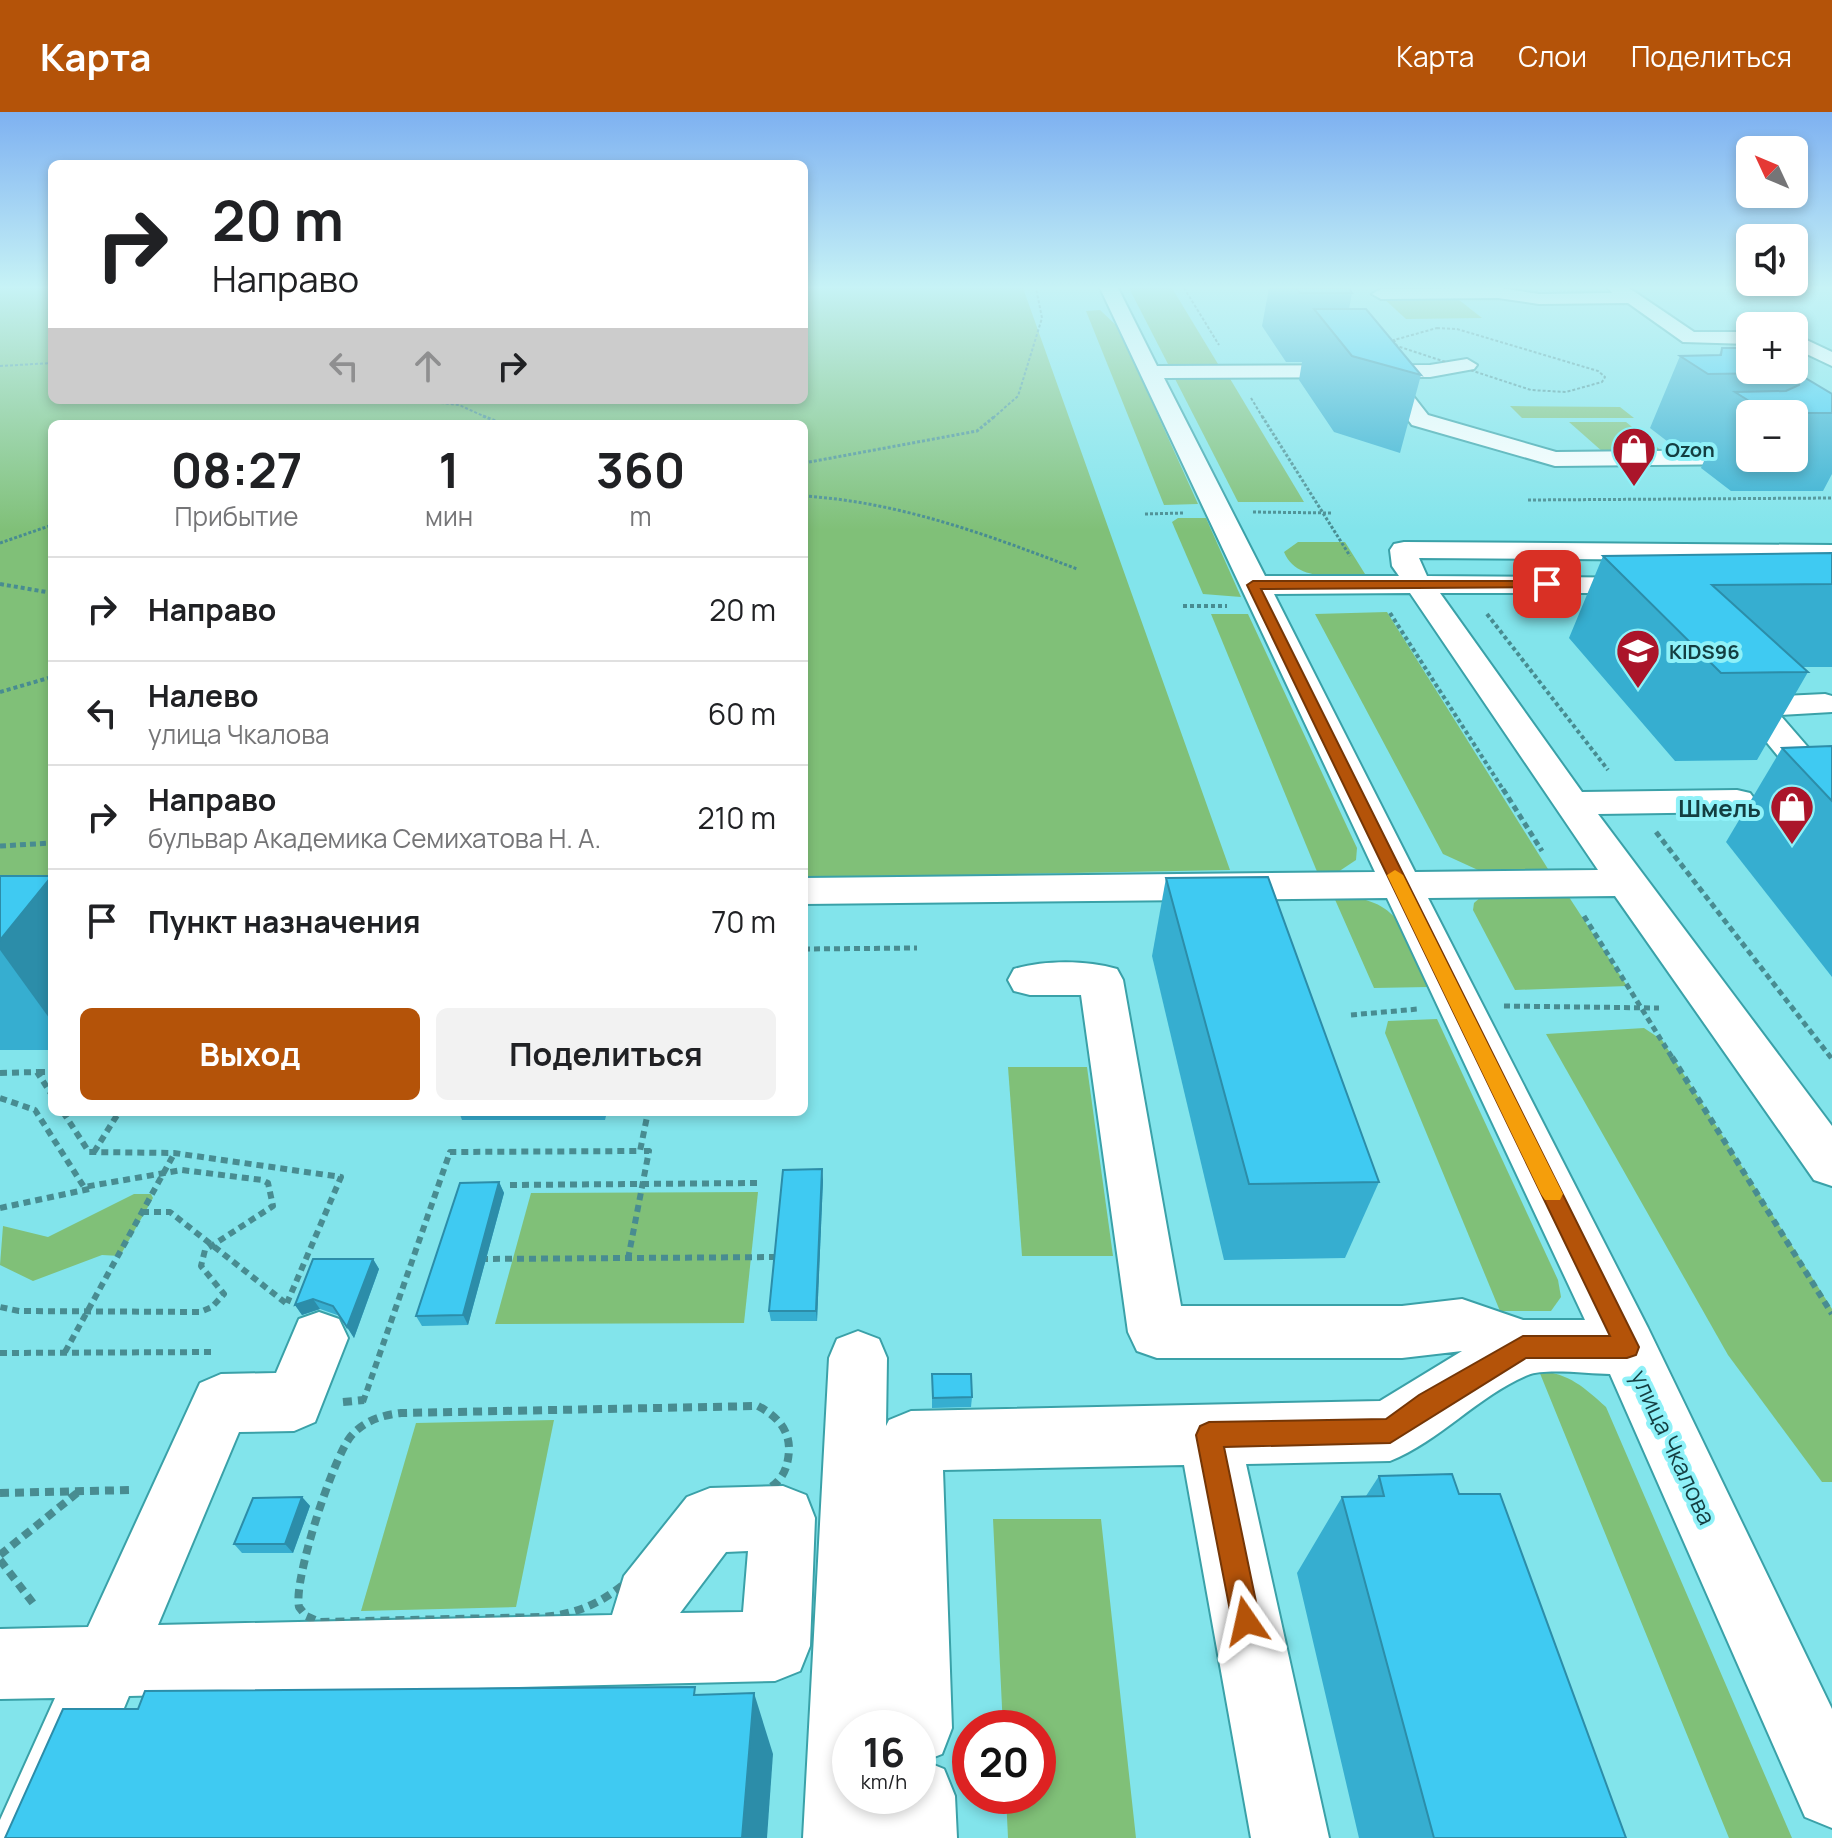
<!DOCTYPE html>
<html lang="ru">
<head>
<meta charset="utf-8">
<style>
	body { margin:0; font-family:Manrope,sans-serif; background:#f2f2f2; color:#202124; height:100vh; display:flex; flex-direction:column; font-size:30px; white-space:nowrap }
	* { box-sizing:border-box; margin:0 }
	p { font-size:26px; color:#757577 }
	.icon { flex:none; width:44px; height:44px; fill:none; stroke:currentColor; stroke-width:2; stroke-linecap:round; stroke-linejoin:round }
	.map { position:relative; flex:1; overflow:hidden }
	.panel { position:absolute; left:48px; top:308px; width:760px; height:696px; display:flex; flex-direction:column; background:#fff; border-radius:12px; box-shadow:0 4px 12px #0003 }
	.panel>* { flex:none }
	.top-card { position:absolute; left:48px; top:48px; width:760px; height:244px; border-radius:12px; box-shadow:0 4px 12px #0003; background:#fff; color:#202124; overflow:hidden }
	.needle { width:52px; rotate:314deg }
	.controls { position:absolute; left:1736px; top:24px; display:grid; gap:16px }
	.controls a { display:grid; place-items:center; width:72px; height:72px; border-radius:12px; background:#fff; box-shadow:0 4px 12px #0003; font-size:40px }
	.speed { position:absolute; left:832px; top:1598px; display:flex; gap:16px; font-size:40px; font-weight:700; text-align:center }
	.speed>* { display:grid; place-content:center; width:104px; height:104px; border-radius:50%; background:#fff; box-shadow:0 4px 12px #0003; line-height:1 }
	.speed small { font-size:20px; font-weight:400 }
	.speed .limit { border:12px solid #d22; background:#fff; color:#111 }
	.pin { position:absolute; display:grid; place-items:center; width:68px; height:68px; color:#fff; margin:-34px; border-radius:16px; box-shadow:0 4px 12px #0006 }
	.me { position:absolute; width:88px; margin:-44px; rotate:349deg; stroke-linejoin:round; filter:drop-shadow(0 0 6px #0008) }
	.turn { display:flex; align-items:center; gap:28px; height:168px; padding:0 32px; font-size:36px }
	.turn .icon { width:104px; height:104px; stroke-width:2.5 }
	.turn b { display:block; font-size:56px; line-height:68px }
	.lanes { display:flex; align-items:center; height:76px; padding:0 32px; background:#0003; justify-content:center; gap:40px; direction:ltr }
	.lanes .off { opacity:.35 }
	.eta { display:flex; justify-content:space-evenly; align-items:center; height:136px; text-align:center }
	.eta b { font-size:48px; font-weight:700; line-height:56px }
	.button { display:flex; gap:16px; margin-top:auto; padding:16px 32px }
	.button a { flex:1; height:92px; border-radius:12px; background:#b45309; color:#fff; font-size:32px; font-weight:700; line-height:92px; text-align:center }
	.button a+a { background:#f2f2f2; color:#202124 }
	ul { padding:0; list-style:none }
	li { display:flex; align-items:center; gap:24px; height:104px; padding:0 32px; border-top:2px solid #e0e0e0 }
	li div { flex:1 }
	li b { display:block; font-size:30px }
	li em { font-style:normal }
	header { display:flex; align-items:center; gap:48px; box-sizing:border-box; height:112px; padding:0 40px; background:#b45309; color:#fff }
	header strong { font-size:38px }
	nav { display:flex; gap:44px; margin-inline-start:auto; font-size:28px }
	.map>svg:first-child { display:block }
	.green { fill:#80c078 }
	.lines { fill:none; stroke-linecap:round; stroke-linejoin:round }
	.minor-casing { stroke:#3aa1a8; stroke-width:4 }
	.path-far5 { stroke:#488c91; stroke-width:2; stroke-dasharray:3 2; stroke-linecap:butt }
	.path-far4 { stroke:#488c91; stroke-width:3; stroke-dasharray:3 2; stroke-linecap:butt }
	.path-far3 { stroke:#488c91; stroke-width:4; stroke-dasharray:4 3; stroke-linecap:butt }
	.path-far2 { stroke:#488c91; stroke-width:5; stroke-dasharray:6 4; stroke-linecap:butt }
	.path-far1 { stroke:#488c91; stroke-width:6; stroke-dasharray:7 5; stroke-linecap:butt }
	.path { stroke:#488c91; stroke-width:8; stroke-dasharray:9 6; stroke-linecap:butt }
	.minor { fill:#fff; fill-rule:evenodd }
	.wall { fill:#36aed0; fill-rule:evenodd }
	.shaded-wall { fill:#2c8da9 }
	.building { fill:#3fcaf2; stroke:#2c8da9; stroke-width:2 }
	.route { fill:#b45309; stroke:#753606; stroke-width:2 }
	.slow { fill:#f59e0b }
	.labels { text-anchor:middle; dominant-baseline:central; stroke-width:8; stroke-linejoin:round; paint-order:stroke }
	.far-poi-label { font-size:20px; font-weight:bold; fill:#143e41; stroke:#8ff1f8; text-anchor:start }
	.poi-label { font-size:24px; font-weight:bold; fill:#143e41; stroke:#8ff1f8; text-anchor:end }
	.street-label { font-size:24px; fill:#143e41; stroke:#8ff1f8 }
</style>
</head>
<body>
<header>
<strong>Карта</strong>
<nav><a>Карта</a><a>Слои</a><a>Поделиться</a></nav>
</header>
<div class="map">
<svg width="1832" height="1726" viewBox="0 0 1832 1726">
	<rect width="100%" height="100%" fill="#82e4eb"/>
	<!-- green -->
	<g class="green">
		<path d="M 0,176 L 52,176 L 52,288 L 804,288 L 804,176 L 1023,176 L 1230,758 L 804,766 L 804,312 L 52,312 L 52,780 L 0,781 Z"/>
		<path d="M 1129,176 L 1172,176 L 1221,257 L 1169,254 Z"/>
		<path d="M 1454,184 L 1482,206 L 1406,207 L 1382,185 Z"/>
		<path d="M 1100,198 L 1118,215 L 1198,392 L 1164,393 L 1086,199 Z"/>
		<path d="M 1226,260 L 1304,390 L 1238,390 L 1172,261 Z"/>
		<path d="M 1510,294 L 1620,295 L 1634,306 L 1522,306 Z"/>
		<path d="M 1569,310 L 1626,310 L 1663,340 L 1603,340 Z"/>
		<path d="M 1178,406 L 1206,406 L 1241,485 L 1203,482 L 1172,410 Z"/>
		<path d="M 1298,430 L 1345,430 L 1365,462 C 1337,463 1297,471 1284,440 Z"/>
		<path d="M 1387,500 L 1548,757 L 1478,758 L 1443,742 L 1315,502 Z"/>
		<path d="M 1211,502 L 1248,502 L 1357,736 L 1356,748 L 1338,760 L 1318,762 Z"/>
		<path d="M 1567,782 L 1627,874 L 1515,878 L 1473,798 L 1474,791 L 1482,784 Z"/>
		<path d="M 1333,783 C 1404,787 1402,817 1428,875 L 1374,876 Z"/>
		<path d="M 1437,907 L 1558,1168 L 1561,1185 L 1551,1199 L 1500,1199 L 1385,921 L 1388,909 Z"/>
		<path d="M 1644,916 L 1662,928 L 1832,1197 L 1832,1370 L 1822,1370 L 1728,1243 L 1546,922 Z"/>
		<path d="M 1008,955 L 1087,955 L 1113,1144 L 1022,1144 Z"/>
		<path d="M 758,1080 L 744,1211 L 495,1212 L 531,1081 Z"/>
		<path d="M 134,1082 L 151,1082 L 153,1086 L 120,1144 L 102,1143 L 33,1169 L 0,1153 L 3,1114 L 48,1125 Z"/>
		<path d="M 1539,1259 C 1569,1261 1585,1276 1606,1295 L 1792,1726 L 1729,1726 Z"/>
		<path d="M 554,1308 L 516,1495 L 361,1499 L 416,1311 Z"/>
		<path d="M 993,1407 L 1101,1407 L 1136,1726 L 1008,1726 L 1006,1684 L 1038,1684 L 1038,1616 L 1003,1616 Z"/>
	</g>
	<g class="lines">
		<!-- minor casing -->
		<g class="minor-casing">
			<g id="minor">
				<path d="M 1100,176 L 1118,176 L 1157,254 L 1430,253 L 1467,247 L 1477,253 L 1474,257 L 1430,265 L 1164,266 L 1265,464 L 1399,464 L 1392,454 L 1390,438 L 1394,432 L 1404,430 L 1832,433 L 1832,449 L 1419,446 L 1427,464 L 1660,466 L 1665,472 L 1660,478 L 1650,481 L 1440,481 L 1582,680 L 1737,678 L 1750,681 L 1756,689 L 1750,697 L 1737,700 L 1598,702 L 1832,1014 L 1832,1074 L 1814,1068 L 1615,784 L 1428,786 L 1648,1216 L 1832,1597 L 1832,1716 L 1805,1705 L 1610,1262 C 1590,1262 1545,1256 1528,1263 C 1478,1284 1440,1329 1390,1349 L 1246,1352 L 1329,1726 L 1251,1726 L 1184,1353 L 943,1358 L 952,1616 L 942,1642 L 924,1649 L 944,1657 L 955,1684 L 957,1726 L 803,1726 L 829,1246 L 837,1227 L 858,1219 L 879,1227 L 887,1246 L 886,1314 L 889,1308 L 911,1299 L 1380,1289 L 1462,1239 L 1402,1246 L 1157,1246 L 1137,1239 L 1128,1220 L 1081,883 L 1030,883 L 1014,879 L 1008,868 L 1014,857 C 1044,848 1087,848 1117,857 L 1123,868 L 1181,1194 L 1402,1194 L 1462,1187 L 1523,1208 L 1585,1208 L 1387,786 L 804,792 L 804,766 L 1375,760 ZM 1410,481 L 1598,758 L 1415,760 L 1274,482 ZM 850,1616 L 918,1616 L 918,1684 L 850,1684 Z"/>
				<path d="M 1501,176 L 1539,182 L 1612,181 L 1608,176 L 1629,176 L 1694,220 L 1750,220 L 1750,232 L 1683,230 L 1628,191 L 1539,192 L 1498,186 L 1381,187 L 1372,182 L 1381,177 Z"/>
				<path d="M 1794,222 L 1832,240 L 1832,254 L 1794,236 Z"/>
				<path d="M 1395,270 L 1403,271 L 1428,303 L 1556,340 L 1750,338 L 1750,346 L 1761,346 L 1750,352 L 1555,354 L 1412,313 L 1384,276 Z"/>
				<path d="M 1825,582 L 1832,584 L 1832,600 L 1780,603 L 1832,663 L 1832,697 L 1819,694 L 1736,593 L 1741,586 Z"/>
				<path d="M 319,1200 L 339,1207 L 348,1226 L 315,1310 L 294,1319 L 239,1320 L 158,1513 L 612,1503 L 624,1464 L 687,1385 L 710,1376 L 783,1374 L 806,1383 L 815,1406 L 810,1534 L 800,1559 L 775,1569 L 129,1584 L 70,1726 L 0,1726 L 0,1708 L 55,1586 L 0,1587 L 0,1517 L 88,1515 L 200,1271 L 221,1262 L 276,1261 L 299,1207 ZM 748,1439 L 743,1500 L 680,1501 L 726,1440 Z"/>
			</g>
		</g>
		<!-- path-far5 -->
		<g class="path-far5">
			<path d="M 1184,176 L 1219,233"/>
			<path d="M 1437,216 L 1457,217 L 1598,259 L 1605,265 L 1602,270 L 1566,280 L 1531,278 L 1397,234 L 1394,228 Z"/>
			<path d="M 0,254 L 52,251"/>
			<path d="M 1251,286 L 1263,306"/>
			<path d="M 416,288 L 459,293 L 488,306"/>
			<path d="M 993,306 L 1018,284 L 1042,206 L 1036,176"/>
		</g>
		<!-- path-far4 -->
		<g class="path-far4">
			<path d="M 483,304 L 503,312"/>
			<path d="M 1262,304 L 1350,444"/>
			<path d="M 242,312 L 246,309"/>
			<path d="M 804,351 L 977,319 L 995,304"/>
			<path d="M 804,384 C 900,390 988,423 1077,457"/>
			<path d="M 1528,388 L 1832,386"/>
			<path d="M 1253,400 L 1332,401"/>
			<path d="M 1145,402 L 1183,401"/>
			<path d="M 0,431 L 52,413"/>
		</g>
		<!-- path-far3 -->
		<g class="path-far3">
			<path d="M 0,472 L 52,481"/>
			<path d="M 1183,494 L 1227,494"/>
			<path d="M 1390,501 L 1504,679"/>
			<path d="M 1487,502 L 1608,658"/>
			<path d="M 0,580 L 52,565"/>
		</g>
		<!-- path-far2 -->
		<g class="path-far2">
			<path d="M 1503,677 L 1542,739"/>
			<path d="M 1656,720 L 1832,947"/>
			<path d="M 0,734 L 52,731"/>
			<path d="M 1584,804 L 1673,947"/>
			<path d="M 804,837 L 917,836"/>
			<path d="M 1504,894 L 1659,896"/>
			<path d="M 1351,903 L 1418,897"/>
		</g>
		<!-- path-far1 -->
		<g class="path-far1">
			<path d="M 1672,945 L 1832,1202"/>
			<path d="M 38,960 L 52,960"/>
			<path d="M 0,961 L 37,960 L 52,983"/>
			<path d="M 0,986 L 35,998 L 84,1075 L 182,1058 L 262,1068 L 268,1071 L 273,1094 L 205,1138 L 201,1154 L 224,1182 L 212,1195 L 200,1200 L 19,1199 L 0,1195"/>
			<path d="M 63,1000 L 89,1040 L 174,1041 L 341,1065 L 287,1191"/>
			<path d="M 94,1040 L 119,1000"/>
			<path d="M 510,1073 L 758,1071"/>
			<path d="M 0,1096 L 89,1077"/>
			<path d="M 142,1100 L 170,1100 L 287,1192"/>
			<path d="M 481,1147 L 779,1145"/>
			<path d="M 628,1147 L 649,1039 L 640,1039"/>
			<path d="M 65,1240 L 174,1042"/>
			<path d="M 0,1241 L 215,1240"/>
			<path d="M 363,1290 L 450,1040 L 640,1039 L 648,1000"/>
		</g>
		<!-- path -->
		<g class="path">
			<path d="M 343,1290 L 364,1288"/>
			<path d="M 758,1294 C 775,1303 789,1316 789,1337 C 787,1398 725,1377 699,1395 C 648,1444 620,1500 541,1505 L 320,1510 L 306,1504 L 299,1495 C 293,1468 333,1346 351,1324 C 364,1309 382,1303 401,1301 Z"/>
			<path d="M 0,1381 L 131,1378"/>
			<path d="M 0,1443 L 77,1381"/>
			<path d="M 0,1448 L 36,1495"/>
		</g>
		<!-- minor -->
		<use href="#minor" class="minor"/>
	</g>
	<!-- wall -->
	<g class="wall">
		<path d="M 1269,176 L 1349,176 L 1352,181 L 1349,197 L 1421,263 L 1400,341 L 1334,320 L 1299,268 L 1302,250 L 1286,250 L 1262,214 Z"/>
		<path d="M 1722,236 L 1748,242 L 1750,258 L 1792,258 L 1832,282 L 1832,362 L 1823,379 L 1731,379 L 1701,356 L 1710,335 L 1676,336 L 1650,316 L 1680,244 L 1719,243 ZM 1750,302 L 1794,302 L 1794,346 L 1750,346 Z"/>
		<path d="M 1832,441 L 1832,555 L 1802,555 L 1808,560 L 1757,648 L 1675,649 L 1569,526 L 1603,444 Z"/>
		<path d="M 1832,634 L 1832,865 L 1726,730 L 1782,636 Z"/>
		<rect x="0" y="764" width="52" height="174"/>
		<path d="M 1166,766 L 1379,1070 L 1345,1146 L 1224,1148 L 1152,844 Z"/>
		<path d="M 459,1000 L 607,1000 L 605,1008 L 462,1008 Z"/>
		<path d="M 823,1068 L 817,1209 L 771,1209 L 769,1199 Z"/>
		<path d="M 499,1070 L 504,1081 L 468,1213 L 422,1214 L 416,1204 Z"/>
		<path d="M 373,1147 L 379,1157 L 354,1226 L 340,1204 L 320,1197 L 302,1203 L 295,1193 Z"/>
		<path d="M 932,1262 L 972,1285 L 971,1295 L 932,1296 Z"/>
		<path d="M 1379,1364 L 1459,1382 L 1626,1726 L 1359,1726 L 1297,1461 L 1342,1385 L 1366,1384 Z"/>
		<path d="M 302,1385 L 310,1394 L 293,1441 L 242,1441 L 234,1432 Z"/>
	</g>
	<!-- shaded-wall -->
	<g class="shaded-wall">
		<path d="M 52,765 L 52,910 L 0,838 L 0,828 Z"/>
		<path d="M 822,1057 L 823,1068 L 817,1209 L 816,1199 Z"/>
		<path d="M 499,1070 L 504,1081 L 468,1213 L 463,1203 Z"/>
		<path d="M 373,1147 L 379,1157 L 354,1226 L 347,1215 Z"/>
		<path d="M 313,1187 L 320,1197 L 302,1203 L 295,1193 Z"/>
		<path d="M 302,1385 L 310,1394 L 293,1441 L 285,1432 Z"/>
		<path d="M 754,1581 L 773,1642 L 767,1726 L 742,1726 Z"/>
	</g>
	<!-- building -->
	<g class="building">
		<path d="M 1296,176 L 1349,176 L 1352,181 L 1300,181 Z"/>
		<path d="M 1314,197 L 1366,197 L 1421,263 L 1352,244 Z"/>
		<path d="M 1722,236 L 1750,236 L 1748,242 L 1750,244 L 1750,258 L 1792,258 L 1832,282 L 1832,301 L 1768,301 L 1735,280 L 1786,279 L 1799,273 L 1800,269 L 1789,268 L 1785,261 L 1708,262 L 1680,244 L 1721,243 Z"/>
		<path d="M 1832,441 L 1832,472 L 1712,473 L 1808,560 L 1721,561 L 1603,444 Z"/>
		<path d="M 1832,634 L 1832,689 L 1782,636 Z"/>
		<path d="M 0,764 L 52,764 L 0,828 Z"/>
		<path d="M 1268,765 L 1379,1070 L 1249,1072 L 1166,766 Z"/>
		<path d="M 822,1057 L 816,1199 L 769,1199 L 783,1058 Z"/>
		<path d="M 499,1070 L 463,1203 L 416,1204 L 460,1071 Z"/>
		<path d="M 313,1147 L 373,1147 L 347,1215 L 333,1194 L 313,1187 L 295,1193 Z"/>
		<path d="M 932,1262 L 971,1262 L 972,1285 L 933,1286 Z"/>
		<path d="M 1452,1362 L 1459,1382 L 1500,1382 L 1626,1726 L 1434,1726 L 1342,1385 L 1384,1384 L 1379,1364 Z"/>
		<path d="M 302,1385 L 285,1432 L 234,1432 L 253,1386 Z"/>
		<path d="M 695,1575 L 694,1583 L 754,1581 L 742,1726 L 5,1726 L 63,1597 L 138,1597 L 145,1579 Z"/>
	</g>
	<!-- sky -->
	<linearGradient id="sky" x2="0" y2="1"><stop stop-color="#7eb1f1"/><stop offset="0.42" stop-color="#c7f3f6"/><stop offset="1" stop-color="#c7f3f6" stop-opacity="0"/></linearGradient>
	<rect width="1832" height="418" fill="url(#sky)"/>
	<!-- route -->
	<path class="route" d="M 1547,469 L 1551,470 L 1551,475 L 1261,477 L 1639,1235 L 1636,1243 L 1627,1246 L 1526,1246 L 1390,1331 L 1224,1335 L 1260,1509 L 1256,1519 L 1246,1523 L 1236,1519 L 1232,1509 L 1196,1323 L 1200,1314 L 1209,1310 L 1386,1307 L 1419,1283 L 1523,1224 L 1610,1224 L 1247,473 L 1253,469 Z"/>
	<!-- slow -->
	<path class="slow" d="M 1395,758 L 1403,763 L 1563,1082 L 1560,1088 L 1545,1088 L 1541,1082 L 1387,763 Z"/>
	<!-- icons -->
	<defs>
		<g id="shop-pin" transform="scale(2.3)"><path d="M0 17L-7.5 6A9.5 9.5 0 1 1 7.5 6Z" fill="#ab152a" stroke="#8ff1f8"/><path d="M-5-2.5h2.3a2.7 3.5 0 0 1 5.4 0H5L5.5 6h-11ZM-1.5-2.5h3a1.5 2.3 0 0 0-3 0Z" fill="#fff"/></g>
		<g id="school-pin" transform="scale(2.3)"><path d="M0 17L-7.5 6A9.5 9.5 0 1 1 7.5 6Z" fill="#ab152a" stroke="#8ff1f8"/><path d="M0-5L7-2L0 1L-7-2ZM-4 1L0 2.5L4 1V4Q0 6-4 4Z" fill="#fff"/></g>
	</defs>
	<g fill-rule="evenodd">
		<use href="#shop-pin" x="1634" y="337"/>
		<use href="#school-pin" x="1638" y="539"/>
		<use href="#shop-pin" x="1792" y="695"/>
	</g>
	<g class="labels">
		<!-- far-poi labels -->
		<g class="far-poi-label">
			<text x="1665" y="337">Ozon</text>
			<text x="1669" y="539">KIDS96</text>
		</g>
		<!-- poi labels -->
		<g class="poi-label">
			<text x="1761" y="695">Шмель</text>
		</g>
		<!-- street labels -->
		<g class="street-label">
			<text transform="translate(1674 1335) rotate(65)">улица Чкалова</text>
		</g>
	</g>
</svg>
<div class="controls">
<a><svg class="needle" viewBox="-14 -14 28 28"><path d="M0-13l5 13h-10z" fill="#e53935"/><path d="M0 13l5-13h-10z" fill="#757577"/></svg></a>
<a><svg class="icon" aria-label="sound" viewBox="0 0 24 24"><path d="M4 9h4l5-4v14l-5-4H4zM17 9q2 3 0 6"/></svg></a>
<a>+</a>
<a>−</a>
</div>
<div class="speed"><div>16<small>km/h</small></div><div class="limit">20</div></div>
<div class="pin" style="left:1547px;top:472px;background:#d93025"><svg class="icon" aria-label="arrive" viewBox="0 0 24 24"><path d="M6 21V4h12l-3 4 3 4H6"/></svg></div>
<svg class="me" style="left:1246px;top:1509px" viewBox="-20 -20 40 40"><path d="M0-17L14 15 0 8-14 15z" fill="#b45309" stroke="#fff" stroke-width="4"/></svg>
<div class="top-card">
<div class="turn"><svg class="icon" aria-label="right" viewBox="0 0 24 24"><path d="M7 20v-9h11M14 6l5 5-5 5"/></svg><div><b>20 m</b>Направо</div></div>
<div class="lanes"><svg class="icon off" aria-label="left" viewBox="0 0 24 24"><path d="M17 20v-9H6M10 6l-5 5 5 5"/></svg><svg class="icon off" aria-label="ahead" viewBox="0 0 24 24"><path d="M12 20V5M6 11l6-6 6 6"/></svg><svg class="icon" aria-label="right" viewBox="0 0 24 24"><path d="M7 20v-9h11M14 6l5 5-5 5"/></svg></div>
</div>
<section class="panel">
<div class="eta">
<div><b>08:27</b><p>Прибытие</p></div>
<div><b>1</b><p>мин</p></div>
<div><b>360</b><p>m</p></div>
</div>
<ul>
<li><svg class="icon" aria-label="right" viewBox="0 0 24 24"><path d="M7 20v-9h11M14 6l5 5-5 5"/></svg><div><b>Направо</b></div><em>20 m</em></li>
<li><svg class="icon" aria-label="left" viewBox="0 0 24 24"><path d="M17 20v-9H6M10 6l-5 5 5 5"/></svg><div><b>Налево</b><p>улица Чкалова</p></div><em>60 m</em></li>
<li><svg class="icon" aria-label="right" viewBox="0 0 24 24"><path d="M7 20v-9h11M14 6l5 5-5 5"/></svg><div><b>Направо</b><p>бульвар Академика Семихатова Н. А.</p></div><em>210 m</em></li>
<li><svg class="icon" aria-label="arrive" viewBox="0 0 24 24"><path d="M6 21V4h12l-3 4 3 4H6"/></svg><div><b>Пункт назначения</b></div><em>70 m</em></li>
</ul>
<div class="button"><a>Выход</a><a>Поделиться</a></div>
</section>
</div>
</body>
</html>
